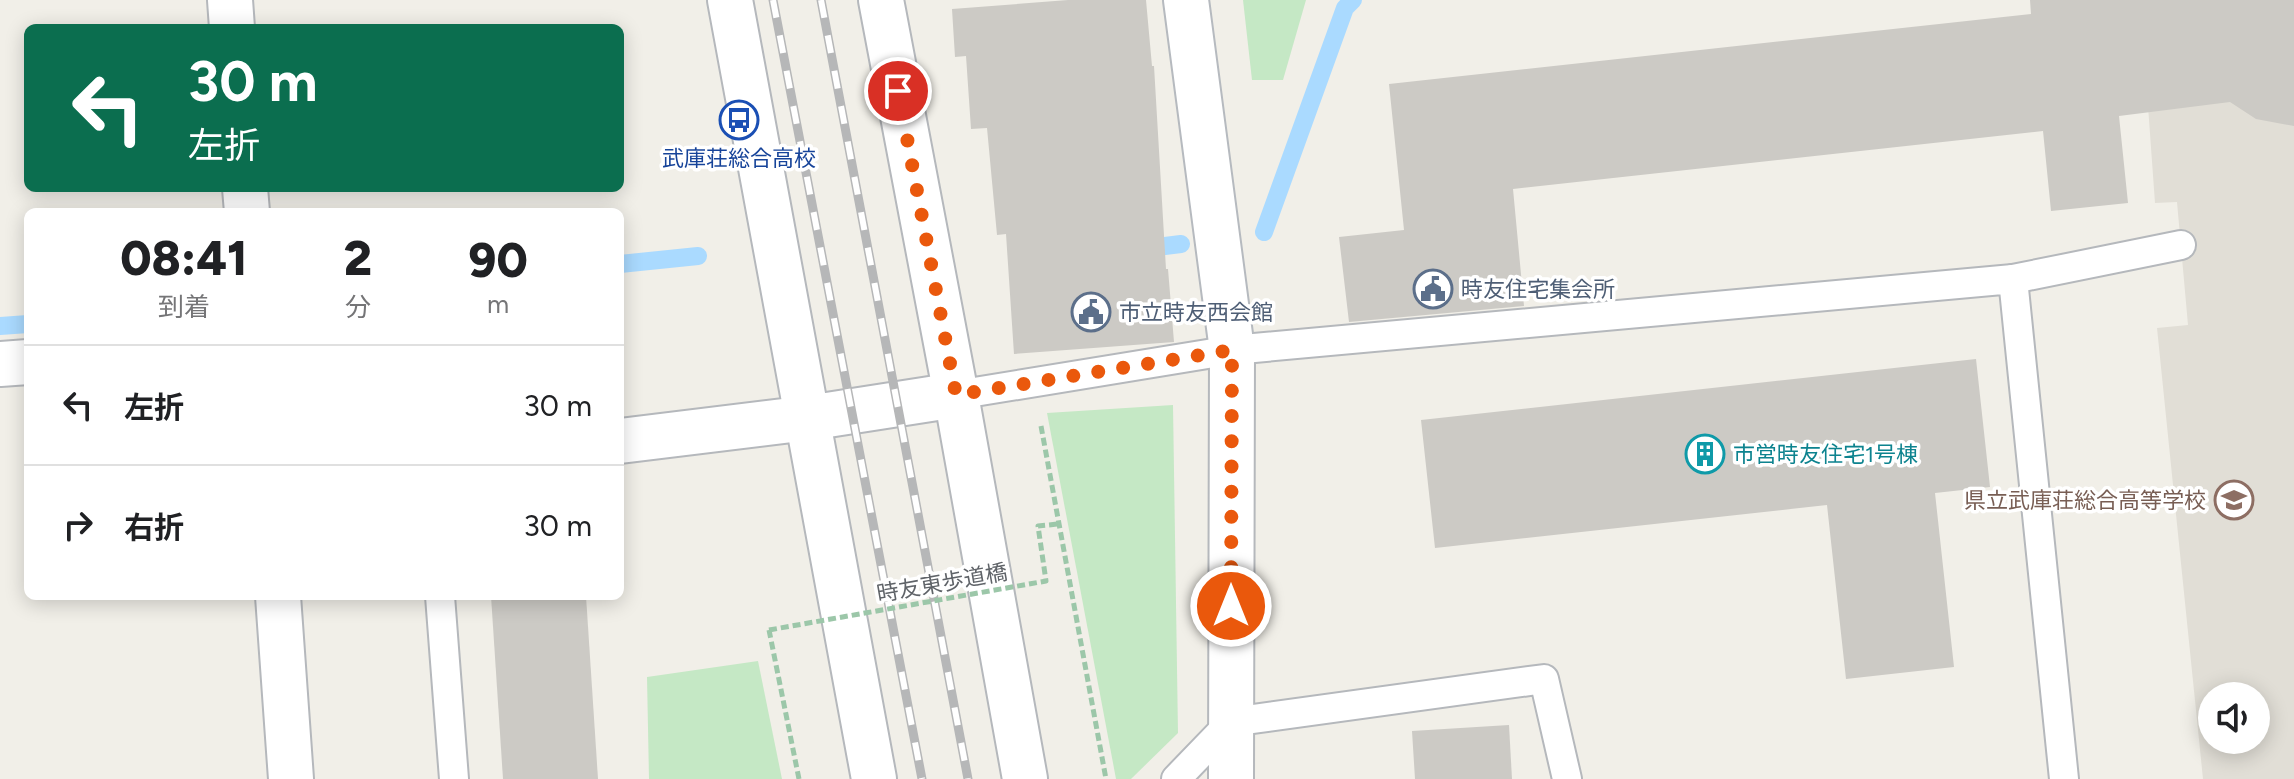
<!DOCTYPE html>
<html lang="ja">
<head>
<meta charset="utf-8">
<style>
	body { margin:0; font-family:Figtree,"Noto Sans JP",sans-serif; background:#f2f2f2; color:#202124; height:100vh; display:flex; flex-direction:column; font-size:30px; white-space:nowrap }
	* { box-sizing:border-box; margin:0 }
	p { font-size:26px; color:#757577 }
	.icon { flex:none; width:44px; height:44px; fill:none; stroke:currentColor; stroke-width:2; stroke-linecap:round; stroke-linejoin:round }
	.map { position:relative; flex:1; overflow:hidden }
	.details { position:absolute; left:24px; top:208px; width:600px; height:392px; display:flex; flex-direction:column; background:#fff; border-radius:12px; box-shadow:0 4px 20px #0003 }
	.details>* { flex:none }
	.hud { position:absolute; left:24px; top:24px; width:600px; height:168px; border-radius:12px; box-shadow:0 4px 20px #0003; background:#0b6e4f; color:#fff; overflow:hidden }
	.fabs { position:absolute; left:2198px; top:682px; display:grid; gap:16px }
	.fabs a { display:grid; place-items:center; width:72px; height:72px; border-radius:50%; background:#fff; box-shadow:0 4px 20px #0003; font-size:40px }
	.pin { position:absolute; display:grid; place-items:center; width:68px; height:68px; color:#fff; margin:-34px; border:4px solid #fff; border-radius:50%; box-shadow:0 2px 8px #0007 }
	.me { position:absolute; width:88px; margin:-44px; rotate:0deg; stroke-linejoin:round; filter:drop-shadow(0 0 6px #0008) }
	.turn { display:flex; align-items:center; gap:28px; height:168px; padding:0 32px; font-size:36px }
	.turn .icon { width:104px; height:104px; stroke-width:2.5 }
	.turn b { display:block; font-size:56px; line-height:68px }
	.eta { display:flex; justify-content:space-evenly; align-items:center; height:136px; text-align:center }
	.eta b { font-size:48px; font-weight:800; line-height:56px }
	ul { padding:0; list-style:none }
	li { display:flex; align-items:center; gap:24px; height:120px; padding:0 32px; border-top:2px solid #e0e0e0 }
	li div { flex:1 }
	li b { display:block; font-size:30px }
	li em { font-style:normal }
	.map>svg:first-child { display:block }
	.education { fill:#e1ded6; fill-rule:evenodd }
	.green { fill:#c5e8c5 }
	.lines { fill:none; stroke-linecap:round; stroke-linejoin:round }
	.stream { stroke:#aadaff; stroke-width:18 }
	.building { fill:#cccac5 }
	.lane-casing { stroke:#b5b8bc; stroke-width:32 }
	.street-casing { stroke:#b5b8bc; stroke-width:48 }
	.secondary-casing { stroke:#b6babf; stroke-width:48 }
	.path { stroke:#9cc7a9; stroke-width:5; stroke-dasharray:8 4; stroke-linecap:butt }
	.lane { stroke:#fff; stroke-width:28 }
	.street { stroke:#fff; stroke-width:44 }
	.secondary { stroke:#fff; stroke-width:44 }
	.rail-casing { stroke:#b6b7b8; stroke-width:9 }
	.rail { stroke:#fff; stroke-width:6; stroke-dasharray:18; stroke-linecap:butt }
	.path-bridge { stroke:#9cc7a9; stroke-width:5; stroke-dasharray:8 4; stroke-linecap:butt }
	.route { stroke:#ea580c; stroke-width:14; stroke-dasharray:0 25.2 }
	.labels { text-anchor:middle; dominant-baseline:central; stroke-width:7; stroke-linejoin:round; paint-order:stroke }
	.transit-label { font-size:22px; fill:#164399; stroke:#fff }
	.service-label { font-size:22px; fill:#4e5e75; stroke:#fff; text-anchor:start }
	.culture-label { font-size:22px; fill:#0d838f; stroke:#fff; text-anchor:start }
	.education-label { font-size:22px; fill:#785e54; stroke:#fff; text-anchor:end }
	.street-label { font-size:22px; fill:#5f6368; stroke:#fff }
</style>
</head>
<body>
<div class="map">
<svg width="2294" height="779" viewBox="0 0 2294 779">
	<rect width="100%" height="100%" fill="#f1efe8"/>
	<!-- education -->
	<path class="education" d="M 2294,0 L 2294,779 L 2203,779 L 2157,328 L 2188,325 L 2177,202 L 2155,203 L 2148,106 ZM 2212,696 L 2256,696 L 2256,740 L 2212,740 Z"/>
	<!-- green -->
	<g class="green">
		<path d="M 1243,0 L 1306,0 L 1283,80 L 1252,80 Z"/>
		<path d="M 1173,405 L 1178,733 L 1131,779 L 1116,779 L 1047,413 Z"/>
		<path d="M 758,661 L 782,779 L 649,779 L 647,677 Z"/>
	</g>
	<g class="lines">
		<!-- stream -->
		<g class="stream">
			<path d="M 1264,232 L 1345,8 L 1353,0"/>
			<path d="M 1141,249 L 1181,244"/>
			<path d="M 620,264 L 698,256"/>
			<path d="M 0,326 L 28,324"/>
		</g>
	</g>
	<!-- building -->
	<g class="building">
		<path d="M 1068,0 L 1146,0 L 1152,66 L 1154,66 L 1166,269 L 1168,269 L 1174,342 L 1014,354 L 1006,234 L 997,235 L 987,128 L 971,129 L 966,56 L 955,57 L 952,9 Z"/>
		<path d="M 2030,0 L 2294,0 L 2294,126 L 2256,119 L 2230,102 L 2119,116 L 2128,203 L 2051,211 L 2043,131 L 1513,189 L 1524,306 L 1349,322 L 1339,237 L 1404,230 L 1389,84 L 2031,14 Z"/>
		<path d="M 1976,359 L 1990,487 L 1935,493 L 1954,667 L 1846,679 L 1827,505 L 1435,548 L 1421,420 Z"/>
		<path d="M 491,596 L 586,596 L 598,779 L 503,779 Z"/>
		<path d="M 1509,725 L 1512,779 L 1415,779 L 1412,731 Z"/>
	</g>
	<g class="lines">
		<!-- lane casing -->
		<g class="lane-casing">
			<g id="lane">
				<path d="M 2013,279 L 2181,245"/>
				<path d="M 956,395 L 1232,350 L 2013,279 L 2064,779"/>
				<path d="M 440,596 L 454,779"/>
				<path d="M 1176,779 L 1231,722 L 1544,679 L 1567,779"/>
			</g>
		</g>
		<!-- street casing -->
		<g class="street-casing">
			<g id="street">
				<path d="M 230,0 L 232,28"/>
				<path d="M 730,0 L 874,779"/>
				<path d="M 881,0 L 956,395 L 1025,779"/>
				<path d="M 245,188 L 247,212"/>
				<path d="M 0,364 L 28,362"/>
				<path d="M 620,441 L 808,418 L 956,395"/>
				<path d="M 278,596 L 291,779"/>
				<path d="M 1231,779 L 1232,350"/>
			</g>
		</g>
		<!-- secondary casing -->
		<g class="secondary-casing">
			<path id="secondary" d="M 1186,0 L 1232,350"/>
		</g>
		<!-- path -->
		<g class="path">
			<path d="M 1041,426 L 1106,779"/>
			<path d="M 769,630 L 799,779"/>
		</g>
		<!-- lane -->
		<use href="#lane" class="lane"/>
		<!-- street -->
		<use href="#street" class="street"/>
		<!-- secondary -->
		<use href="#secondary" class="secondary"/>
		<!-- rail casing -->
		<g class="rail-casing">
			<g id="rail">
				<path d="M 773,0 L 922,779"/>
				<path d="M 821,0 L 968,779"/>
			</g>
		</g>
		<!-- rail -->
		<use href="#rail" class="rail"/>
		<!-- path-bridge -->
		<path class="path-bridge" d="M 769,630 L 1046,581 L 1038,526 L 1058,524"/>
	</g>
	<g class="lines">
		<!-- route -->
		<path class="route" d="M 898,91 L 956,395 L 1232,350 L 1231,606"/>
	</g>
	<!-- icons -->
	<defs>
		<g id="bus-ring" transform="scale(2)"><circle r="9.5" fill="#fff" stroke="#1a4fb4" stroke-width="1.5"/><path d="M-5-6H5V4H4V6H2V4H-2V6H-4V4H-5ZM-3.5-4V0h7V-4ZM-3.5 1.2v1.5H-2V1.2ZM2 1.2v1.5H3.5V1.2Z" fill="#1a4fb4"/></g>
		<g id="civic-ring" transform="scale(2)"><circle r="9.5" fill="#fff" stroke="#5c6f8a" stroke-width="1.5"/><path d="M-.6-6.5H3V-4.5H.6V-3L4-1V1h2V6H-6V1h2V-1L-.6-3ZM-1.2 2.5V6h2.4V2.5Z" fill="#5c6f8a"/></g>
		<g id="building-ring" transform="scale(2)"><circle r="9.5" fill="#fff" stroke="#0f9aa8" stroke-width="1.5"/><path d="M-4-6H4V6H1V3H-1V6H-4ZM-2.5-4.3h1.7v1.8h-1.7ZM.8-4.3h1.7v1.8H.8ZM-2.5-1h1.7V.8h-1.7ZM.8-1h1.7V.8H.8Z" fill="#0f9aa8"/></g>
		<g id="school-ring" transform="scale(2)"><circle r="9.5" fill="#fff" stroke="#8d6e63" stroke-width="1.5"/><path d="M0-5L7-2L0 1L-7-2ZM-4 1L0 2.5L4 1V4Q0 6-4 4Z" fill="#8d6e63"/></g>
	</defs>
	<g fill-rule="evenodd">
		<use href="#bus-ring" x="739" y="120"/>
		<use href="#civic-ring" x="1433" y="289"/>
		<use href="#civic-ring" x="1091" y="312"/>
		<use href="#building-ring" x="1705" y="454"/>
		<use href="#school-ring" x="2234" y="500"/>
	</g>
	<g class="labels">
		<!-- transit labels -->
		<g class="transit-label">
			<text x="739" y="158">武庫荘総合高校</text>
		</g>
		<!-- service labels -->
		<g class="service-label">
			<text x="1461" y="289">時友住宅集会所</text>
			<text x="1119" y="312">市立時友西会館</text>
		</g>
		<!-- culture labels -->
		<g class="culture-label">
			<text x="1733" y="454">市営時友住宅1号棟</text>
		</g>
		<!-- education labels -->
		<g class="education-label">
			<text x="2206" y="500">県立武庫荘総合高等学校</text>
		</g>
		<!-- street labels -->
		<g class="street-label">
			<text transform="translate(942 583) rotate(-10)">時友東歩道橋</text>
		</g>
	</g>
</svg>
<div class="fabs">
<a><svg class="icon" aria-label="sound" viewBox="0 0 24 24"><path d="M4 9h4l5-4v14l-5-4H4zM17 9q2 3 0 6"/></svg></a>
</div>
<div class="pin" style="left:898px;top:91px;background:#d93025"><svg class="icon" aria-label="arrive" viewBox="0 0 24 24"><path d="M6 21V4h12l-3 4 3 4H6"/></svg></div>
<svg class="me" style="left:1231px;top:606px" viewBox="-20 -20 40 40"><circle r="17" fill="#ea580c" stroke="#fff" stroke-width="3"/><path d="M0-11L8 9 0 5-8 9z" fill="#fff"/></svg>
<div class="hud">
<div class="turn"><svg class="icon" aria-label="left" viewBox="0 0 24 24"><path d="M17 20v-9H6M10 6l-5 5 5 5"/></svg><div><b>30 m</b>左折</div></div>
</div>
<section class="details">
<div class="eta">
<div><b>08:41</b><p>到着</p></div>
<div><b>2</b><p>分</p></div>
<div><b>90</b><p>m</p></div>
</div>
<ul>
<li><svg class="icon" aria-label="left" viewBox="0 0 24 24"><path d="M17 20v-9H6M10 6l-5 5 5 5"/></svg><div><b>左折</b></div><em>30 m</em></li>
<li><svg class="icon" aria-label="right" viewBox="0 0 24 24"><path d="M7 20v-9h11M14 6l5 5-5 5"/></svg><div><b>右折</b></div><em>30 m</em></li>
</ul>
</section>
</div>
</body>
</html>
